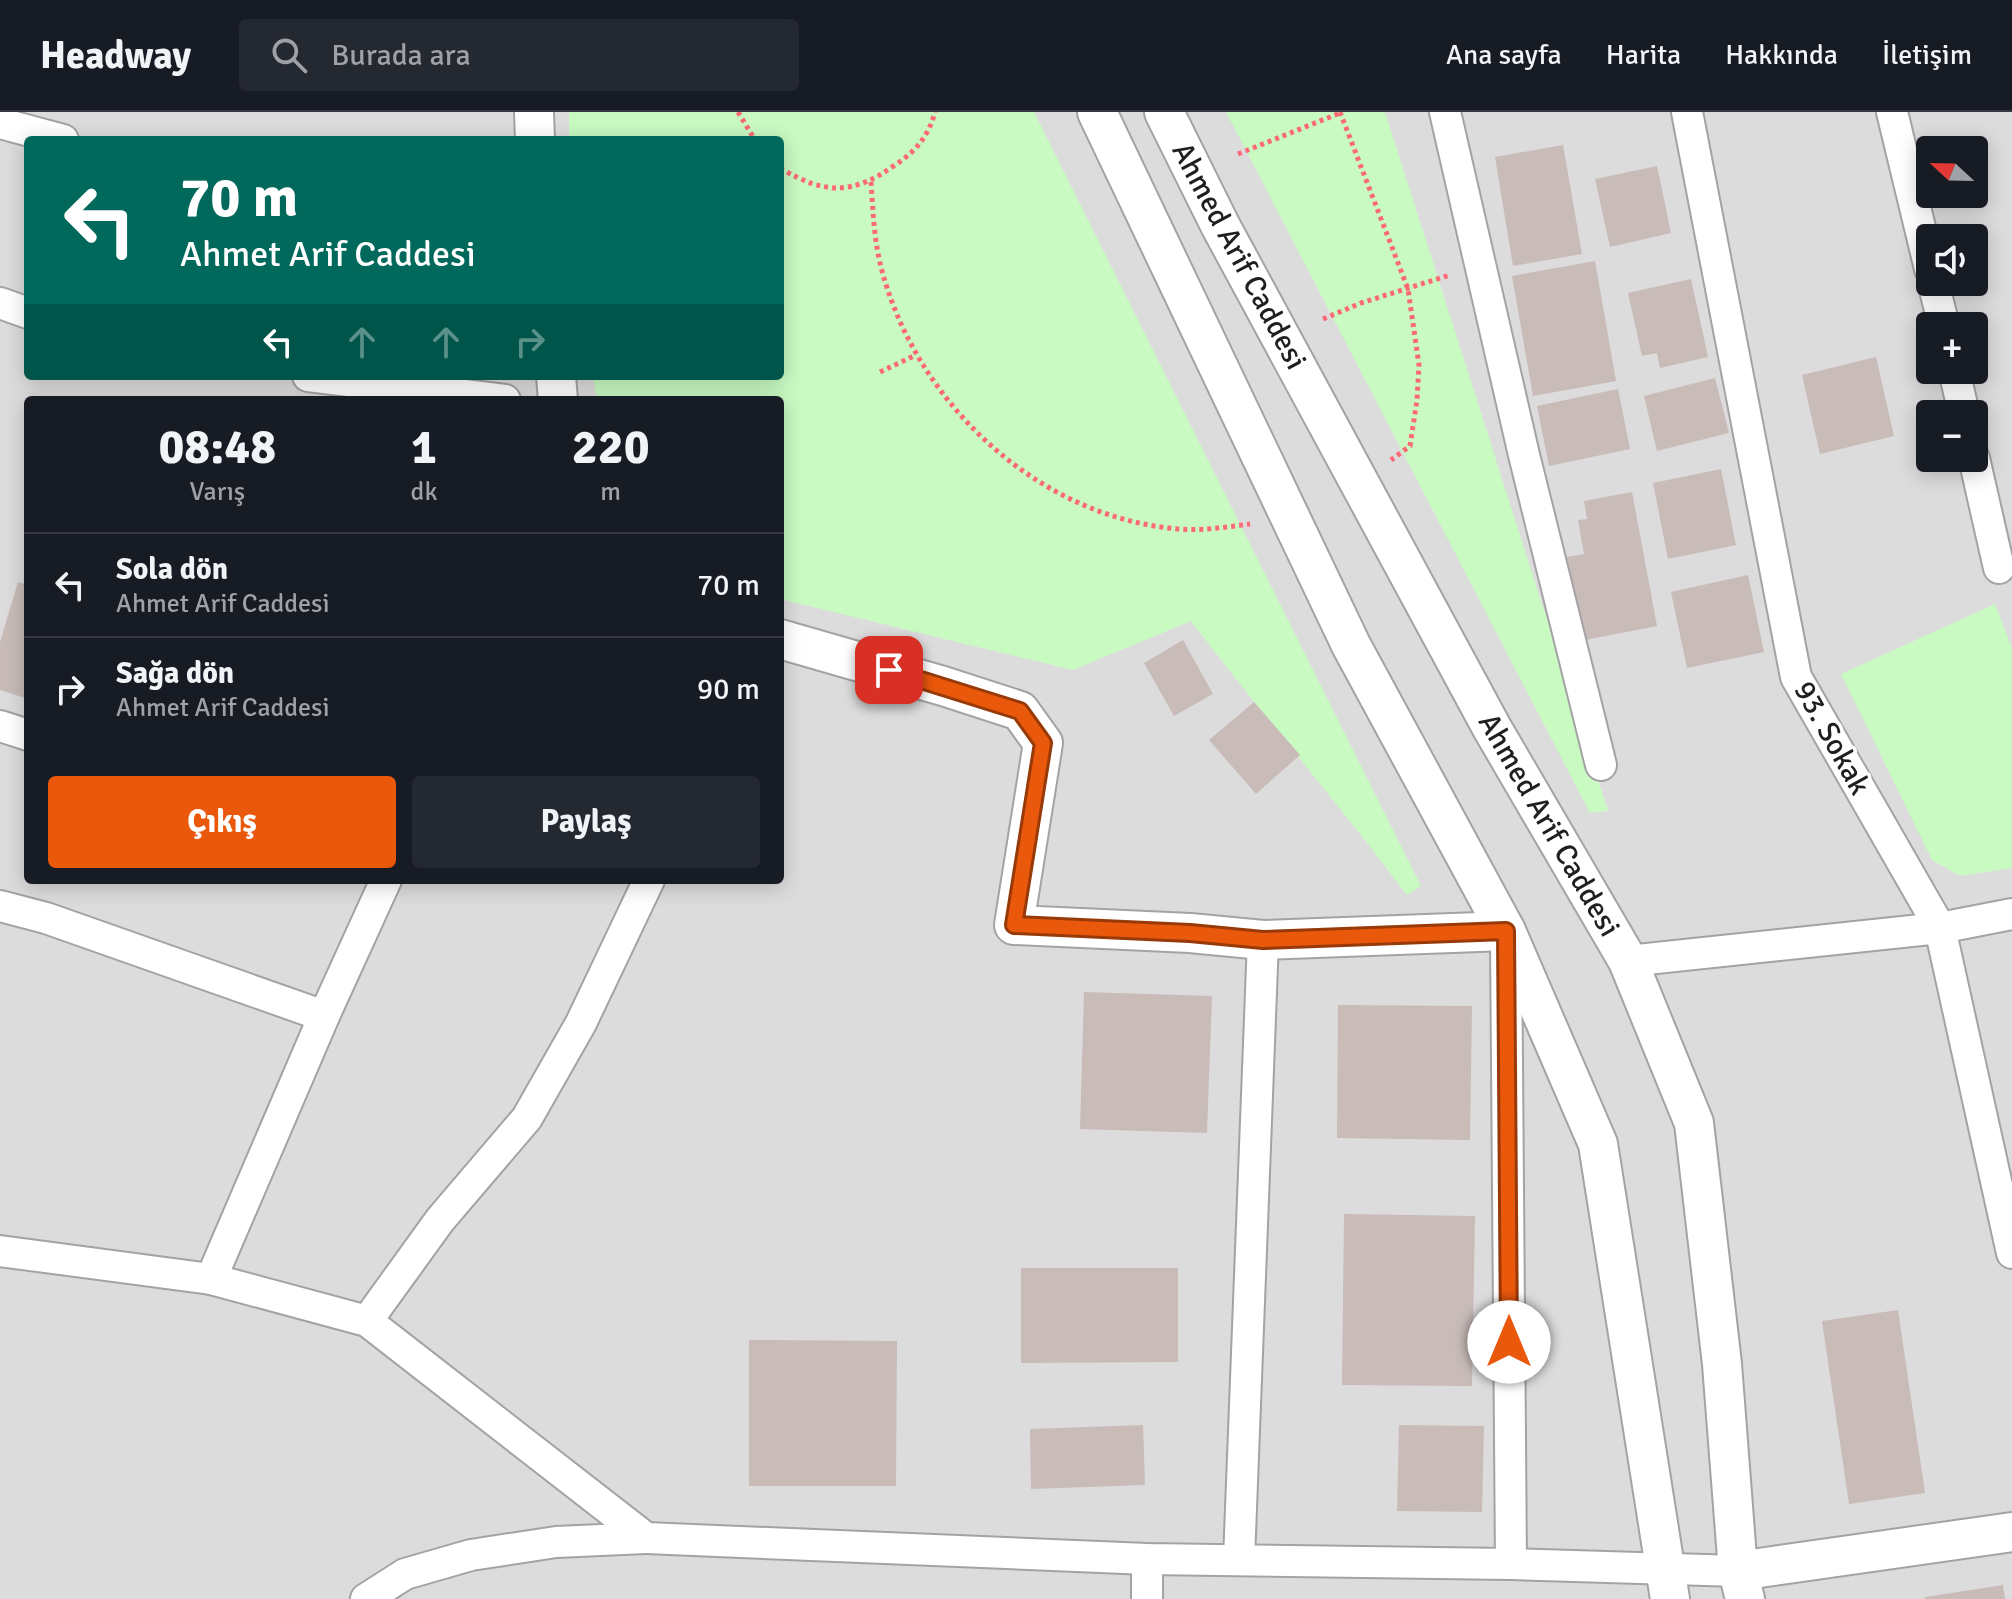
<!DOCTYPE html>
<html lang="tr">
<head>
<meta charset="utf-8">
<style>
	body { margin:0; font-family:Signika,sans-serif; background:#242831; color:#f1f3f6; height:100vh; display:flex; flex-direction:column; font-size:30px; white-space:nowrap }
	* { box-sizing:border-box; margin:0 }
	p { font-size:26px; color:#9ea1a6 }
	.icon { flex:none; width:44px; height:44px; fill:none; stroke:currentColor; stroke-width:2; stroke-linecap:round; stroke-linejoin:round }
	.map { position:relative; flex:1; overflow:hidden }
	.sheet { position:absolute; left:24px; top:284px; width:760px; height:488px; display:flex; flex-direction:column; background:#171b24; border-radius:8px; box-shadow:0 4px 20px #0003 }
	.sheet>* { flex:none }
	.guide { position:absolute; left:24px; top:24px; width:760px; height:244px; border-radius:8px; box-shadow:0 4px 20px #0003; background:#00695c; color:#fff; overflow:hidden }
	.needle { width:52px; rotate:292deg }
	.controls { position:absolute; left:1916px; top:24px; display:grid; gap:16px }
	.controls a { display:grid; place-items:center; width:72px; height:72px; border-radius:8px; background:#171b24; box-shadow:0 4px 20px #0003; font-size:40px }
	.pin { position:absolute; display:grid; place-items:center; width:68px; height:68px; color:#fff; margin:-34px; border-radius:16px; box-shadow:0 4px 12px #0006 }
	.me { position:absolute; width:88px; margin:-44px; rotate:0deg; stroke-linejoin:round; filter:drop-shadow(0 0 6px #0008) }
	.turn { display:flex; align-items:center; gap:28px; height:168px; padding:0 24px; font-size:36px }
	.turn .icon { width:104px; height:104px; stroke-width:2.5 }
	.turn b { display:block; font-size:56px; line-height:68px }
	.lanes { display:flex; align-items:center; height:76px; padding:0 24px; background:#0003; justify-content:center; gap:40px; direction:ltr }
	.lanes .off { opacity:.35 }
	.eta { display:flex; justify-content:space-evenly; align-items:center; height:136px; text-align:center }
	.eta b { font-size:48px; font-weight:800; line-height:56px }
	.cta { display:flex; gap:16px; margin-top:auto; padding:16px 24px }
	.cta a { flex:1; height:92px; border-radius:8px; background:#ea580c; color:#fff; font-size:32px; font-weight:800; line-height:92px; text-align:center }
	.cta a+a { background:#242831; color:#f1f3f6 }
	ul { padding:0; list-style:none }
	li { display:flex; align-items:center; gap:24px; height:104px; padding:0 24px; border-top:2px solid #363941 }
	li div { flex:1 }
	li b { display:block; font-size:30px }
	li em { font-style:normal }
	header { display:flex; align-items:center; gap:48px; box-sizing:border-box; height:112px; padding:0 40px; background:#171b24; border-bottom:2px solid #363941 }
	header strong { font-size:38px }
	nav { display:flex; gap:44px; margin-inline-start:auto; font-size:28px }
	.search { width:560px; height:72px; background:#242831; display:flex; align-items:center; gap:20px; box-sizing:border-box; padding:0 28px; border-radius:8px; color:#9ea1a6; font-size:30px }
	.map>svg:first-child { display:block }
	.residential { fill:#dddcdc; fill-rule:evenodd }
	.park { fill:#c8fac2 }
	.building { fill:#c8bbb8 }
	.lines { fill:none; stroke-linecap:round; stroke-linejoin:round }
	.minor-casing { stroke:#a3a3a3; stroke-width:34 }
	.tertiary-casing { stroke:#a3a3a3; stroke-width:42 }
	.path { stroke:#fb6a76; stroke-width:5; stroke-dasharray:4 4; stroke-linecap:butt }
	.minor { stroke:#fff; stroke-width:30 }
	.tertiary { stroke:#fff; stroke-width:38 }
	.route-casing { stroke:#983908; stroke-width:20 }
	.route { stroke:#ea580c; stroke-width:14 }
	.labels { text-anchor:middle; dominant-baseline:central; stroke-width:7; stroke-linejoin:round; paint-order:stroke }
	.street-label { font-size:30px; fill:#1f1f1f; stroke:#fff }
</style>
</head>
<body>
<header>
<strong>Headway</strong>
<div class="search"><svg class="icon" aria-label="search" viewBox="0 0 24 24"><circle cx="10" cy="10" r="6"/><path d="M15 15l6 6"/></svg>Burada ara</div>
<nav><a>Ana sayfa</a><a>Harita</a><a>Hakkında</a><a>İletişim</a></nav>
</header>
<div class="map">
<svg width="2012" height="1487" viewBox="0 0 2012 1487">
	<rect width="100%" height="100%" fill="#f0eae5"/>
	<!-- residential -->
	<path class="residential" d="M 0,0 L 2012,0 L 2012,1487 L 0,1487 ZM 28,28 L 780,28 L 780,264 L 28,264 ZM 1930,38 L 1974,38 L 1974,82 L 1930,82 ZM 1930,126 L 1974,126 L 1974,170 L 1930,170 ZM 1930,214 L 1974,214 L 1974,258 L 1930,258 ZM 28,288 L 780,288 L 780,768 L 28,768 ZM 1930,302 L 1974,302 L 1974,346 L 1930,346 Z"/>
	<!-- park -->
	<g class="park">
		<path d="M 569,0 L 1034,0 L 1421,774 L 1407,783 C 1337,690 1262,602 1191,509 L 1073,558 L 780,487 L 780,288 L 597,288 L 593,264 L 780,264 L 780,28 L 569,28 Z"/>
		<path d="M 1226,0 L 1385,0 L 1608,699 L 1590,701 Z"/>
		<path d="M 1995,492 L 2012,536 L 2012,756 L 1960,764 L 1932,748 L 1841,562 Z"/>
	</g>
	<!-- building -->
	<g class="building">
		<path d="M 1563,33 L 1582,142 L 1513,154 L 1495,45 Z"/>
		<path d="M 1657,54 L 1671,121 L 1610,135 L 1595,67 Z"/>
		<path d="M 1595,149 L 1616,269 L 1533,284 L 1512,164 Z"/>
		<path d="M 1691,167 L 1708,245 L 1660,256 L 1657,241 L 1642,244 L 1628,181 Z"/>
		<path d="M 1876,245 L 1894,324 L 1820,342 L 1802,263 Z"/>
		<path d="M 1715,266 L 1729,321 L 1657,339 L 1644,284 Z"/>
		<path d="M 1618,277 L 1630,337 L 1549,354 L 1537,294 Z"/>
		<path d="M 1721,357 L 1736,433 L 1668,447 L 1653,371 Z"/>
		<path d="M 1632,380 L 1657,514 L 1575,530 L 1574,481 L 1567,445 L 1584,442 L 1578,408 L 1587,407 L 1584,389 Z"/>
		<path d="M 1748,463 L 1764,540 L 1687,556 L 1671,480 Z"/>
		<path d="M 18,470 L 28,473 L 28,587 L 0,578 L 0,530 Z"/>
		<path d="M 1183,528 L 1213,582 L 1174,604 L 1144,551 Z"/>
		<path d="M 1254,590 L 1300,643 L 1256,682 L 1209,628 Z"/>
		<path d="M 1084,880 L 1212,884 L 1207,1021 L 1080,1017 Z"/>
		<path d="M 1338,893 L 1472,894 L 1470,1028 L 1337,1026 Z"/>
		<path d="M 1344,1102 L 1475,1104 L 1472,1274 L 1342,1273 Z"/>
		<path d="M 1021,1156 L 1178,1156 L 1178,1250 L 1021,1251 Z"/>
		<path d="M 1898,1198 L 1925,1381 L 1849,1392 L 1822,1209 Z"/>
		<path d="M 749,1228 L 897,1229 L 896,1374 L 749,1374 Z"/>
		<path d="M 1143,1313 L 1145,1373 L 1031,1377 L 1030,1317 Z"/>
		<path d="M 1399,1313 L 1484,1314 L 1482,1400 L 1397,1399 Z"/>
		<path d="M 2003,1473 L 2005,1487 L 1925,1487 L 1925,1485 Z"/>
	</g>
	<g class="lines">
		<!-- minor casing -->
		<g class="minor-casing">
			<g id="minor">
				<path d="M 1445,0 L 1524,343 L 1601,653"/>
				<path d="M 1687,0 L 1796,565 L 1940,816 L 2012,1141"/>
				<path d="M 1892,0 L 1930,157"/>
				<path d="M 0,11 L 63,28"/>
				<path d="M 1933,170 L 1944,214"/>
				<path d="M 0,191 L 28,201"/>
				<path d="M 1954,258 L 1964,302"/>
				<path d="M 308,264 L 505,288"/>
				<path d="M 1974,346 L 1999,456"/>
				<path d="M 0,614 L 28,623"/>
				<path d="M 0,794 L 46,806 L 324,904"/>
				<path d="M 1506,826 L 1511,1452"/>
				<path d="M 1628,849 L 1940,816 L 2012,802"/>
				<path d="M 0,1139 L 211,1167 L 367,1209 L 646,1426 L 1147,1447 L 1511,1452 L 1738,1459"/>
				<path d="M 211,1167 L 324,904 L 386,768"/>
				<path d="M 367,1209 L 440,1108 L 527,1006 L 581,911 L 649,768"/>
				<path d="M 1147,1447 L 1147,1487"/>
				<path d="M 1239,1448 L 1263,828"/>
				<path d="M 366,1487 L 405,1462 L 471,1443 L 556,1430 L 646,1426"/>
			</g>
		</g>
		<!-- tertiary casing -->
		<g class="tertiary-casing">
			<g id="tertiary">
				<path d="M 534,0 L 535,28"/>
				<path d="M 1097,0 L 1351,533 L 1506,819 L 1598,1032 L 1670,1487"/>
				<path d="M 1164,0 L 1220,113 L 1492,616 L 1628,849 L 1694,1011 L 1722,1252 L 1738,1459 L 1745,1487"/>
				<path d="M 556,264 L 558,288"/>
				<path d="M 780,527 L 943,574 L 1020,599 L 1043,631 L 1014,813 L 1190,821 L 1263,828 L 1506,819"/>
				<path d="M 1738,1459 L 2012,1420"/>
			</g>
		</g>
		<!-- path -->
		<g class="path">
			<path d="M 738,0 L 755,28"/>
			<path d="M 1340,0 L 1408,177 L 1419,253 L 1417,288 L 1410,334 L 1391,348"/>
			<path d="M 1238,42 L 1340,1"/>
			<path d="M 780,56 C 825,83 853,83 895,53 C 916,39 928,25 935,0"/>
			<path d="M 871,70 C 873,98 874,128 881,155 C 915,289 1036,405 1178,417 C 1202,419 1226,415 1250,412"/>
			<path d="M 1323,207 L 1361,191 L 1450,163"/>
			<path d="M 880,260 L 916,243"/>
		</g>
		<!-- minor -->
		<use href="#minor" class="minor"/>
		<!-- tertiary -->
		<use href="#tertiary" class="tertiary"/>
	</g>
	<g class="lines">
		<!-- route casing -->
		<g class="route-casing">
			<path id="route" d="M 889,558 L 1020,599 L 1043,631 L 1014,813 L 1190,821 L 1263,828 L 1506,819 L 1509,1230"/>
		</g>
		<!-- route -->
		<use href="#route" class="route"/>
	</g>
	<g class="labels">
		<!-- street labels -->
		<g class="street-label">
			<text transform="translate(1239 144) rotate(62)">Ahmed Arif Caddesi</text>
			<text transform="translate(1832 626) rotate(61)">93. Sokak</text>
			<text transform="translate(1549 713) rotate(60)">Ahmed Arif Caddesi</text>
		</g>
	</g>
</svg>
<div class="controls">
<a><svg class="needle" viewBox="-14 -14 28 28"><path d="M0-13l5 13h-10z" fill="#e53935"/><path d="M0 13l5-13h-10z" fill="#9ea1a6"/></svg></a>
<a><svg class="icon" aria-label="sound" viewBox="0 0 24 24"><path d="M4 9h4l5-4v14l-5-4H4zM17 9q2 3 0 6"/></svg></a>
<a>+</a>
<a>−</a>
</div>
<div class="pin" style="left:889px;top:558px;background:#d93025"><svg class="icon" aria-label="arrive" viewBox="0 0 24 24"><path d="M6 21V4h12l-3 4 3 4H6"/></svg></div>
<svg class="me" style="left:1509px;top:1230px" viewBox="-20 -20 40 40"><circle r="19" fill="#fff"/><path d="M0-13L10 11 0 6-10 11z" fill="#ea580c"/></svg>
<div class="guide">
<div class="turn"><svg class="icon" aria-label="left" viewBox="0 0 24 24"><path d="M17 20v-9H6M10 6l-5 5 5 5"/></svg><div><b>70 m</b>Ahmet Arif Caddesi</div></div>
<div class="lanes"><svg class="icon" aria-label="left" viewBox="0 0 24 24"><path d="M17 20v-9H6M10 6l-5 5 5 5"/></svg><svg class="icon off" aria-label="ahead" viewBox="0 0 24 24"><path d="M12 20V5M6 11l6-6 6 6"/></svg><svg class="icon off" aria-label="ahead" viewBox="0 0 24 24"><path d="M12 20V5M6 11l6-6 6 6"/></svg><svg class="icon off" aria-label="right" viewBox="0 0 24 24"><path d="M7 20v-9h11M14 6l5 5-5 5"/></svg></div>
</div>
<section class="sheet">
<div class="eta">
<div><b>08:48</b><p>Varış</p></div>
<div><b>1</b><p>dk</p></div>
<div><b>220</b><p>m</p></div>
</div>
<ul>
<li><svg class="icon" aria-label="left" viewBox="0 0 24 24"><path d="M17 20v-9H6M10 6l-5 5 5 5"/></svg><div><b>Sola dön</b><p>Ahmet Arif Caddesi</p></div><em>70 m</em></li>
<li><svg class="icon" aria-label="right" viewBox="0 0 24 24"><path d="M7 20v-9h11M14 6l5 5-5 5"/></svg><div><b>Sağa dön</b><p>Ahmet Arif Caddesi</p></div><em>90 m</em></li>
</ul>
<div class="cta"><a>Çıkış</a><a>Paylaş</a></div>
</section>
</div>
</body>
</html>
